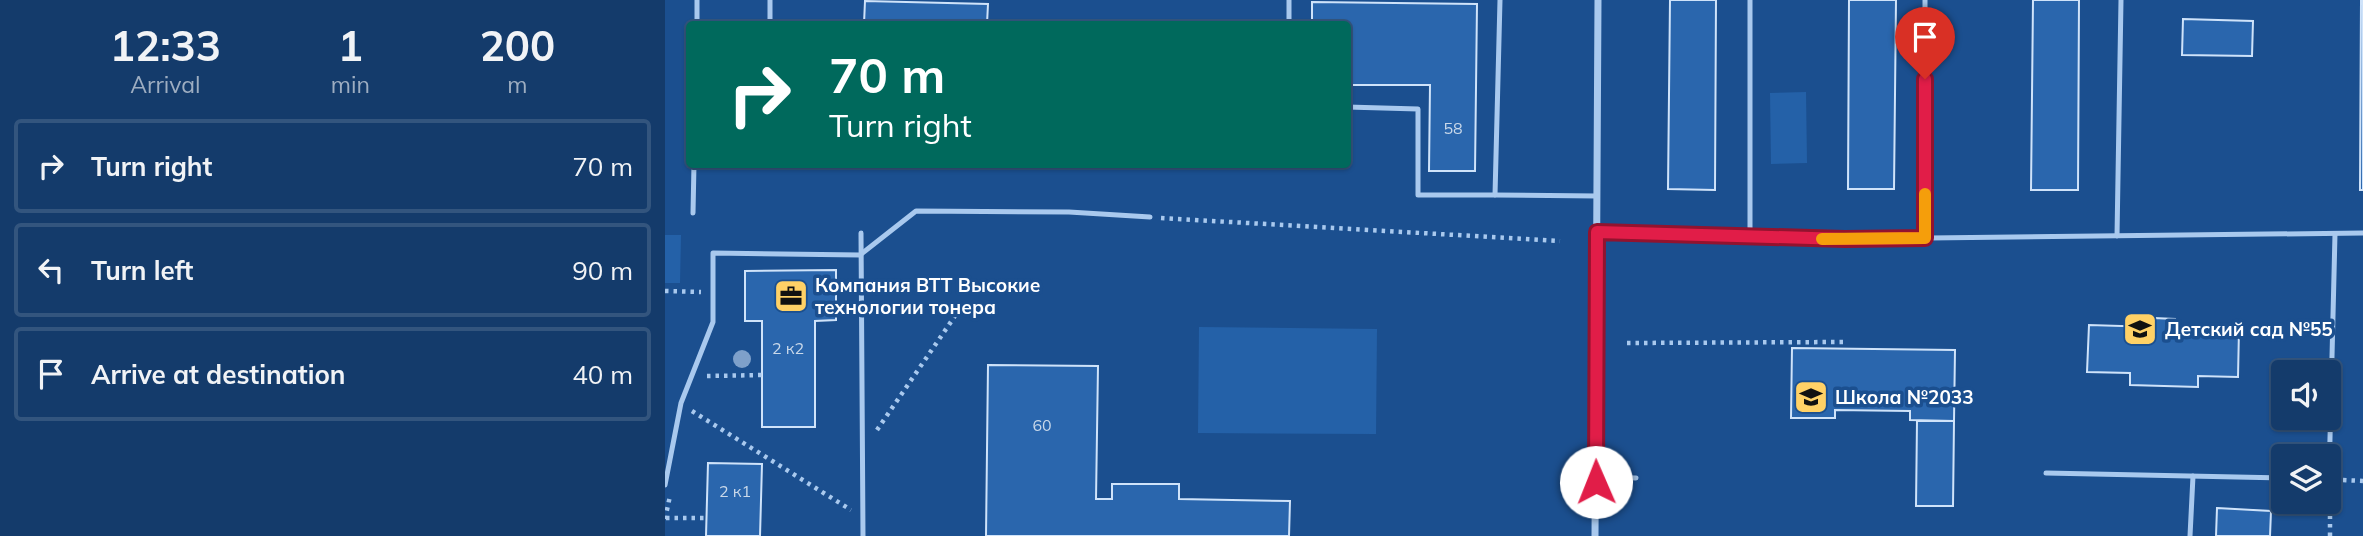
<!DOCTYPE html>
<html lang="en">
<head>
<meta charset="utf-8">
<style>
	body { margin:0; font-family:Mulish,sans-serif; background:#1d4271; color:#f1f3f6; height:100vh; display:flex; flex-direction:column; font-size:26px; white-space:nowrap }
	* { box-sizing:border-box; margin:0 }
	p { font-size:23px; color:#9dadc1 }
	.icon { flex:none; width:38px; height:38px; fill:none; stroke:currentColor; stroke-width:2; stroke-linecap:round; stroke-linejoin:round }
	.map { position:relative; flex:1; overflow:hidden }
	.panel { display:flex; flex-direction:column; background:#143b6b; width:665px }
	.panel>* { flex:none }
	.hud { position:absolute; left:21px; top:21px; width:665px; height:147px; border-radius:7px; box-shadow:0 2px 5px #0004,0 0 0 2px #33557e; background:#00695c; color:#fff; overflow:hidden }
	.fabs { position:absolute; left:1606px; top:360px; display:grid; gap:14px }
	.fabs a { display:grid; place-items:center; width:70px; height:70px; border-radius:7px; background:#143b6b; box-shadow:0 2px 5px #0004,0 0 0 2px #33557e; font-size:35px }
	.pin { position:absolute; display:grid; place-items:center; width:60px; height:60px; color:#fff; margin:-72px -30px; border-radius:50% 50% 50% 0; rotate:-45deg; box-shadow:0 0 7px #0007 }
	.pin .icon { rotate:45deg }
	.me { position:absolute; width:77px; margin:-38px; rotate:359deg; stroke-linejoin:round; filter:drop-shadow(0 0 5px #0008) }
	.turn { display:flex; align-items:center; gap:24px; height:147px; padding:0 28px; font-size:32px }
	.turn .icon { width:91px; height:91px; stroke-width:2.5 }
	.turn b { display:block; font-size:49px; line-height:60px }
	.eta { display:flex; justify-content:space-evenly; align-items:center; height:119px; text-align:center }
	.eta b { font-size:42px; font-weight:700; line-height:49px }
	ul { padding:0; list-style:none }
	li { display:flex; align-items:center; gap:21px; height:94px; margin:0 14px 10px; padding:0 14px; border:4px solid #33557e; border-radius:7px }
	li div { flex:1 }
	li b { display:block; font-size:26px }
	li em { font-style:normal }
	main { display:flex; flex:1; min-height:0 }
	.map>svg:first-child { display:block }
	.green { fill:#2461a8 }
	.building { fill:#2a66ad; stroke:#cfe3fa; stroke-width:2 }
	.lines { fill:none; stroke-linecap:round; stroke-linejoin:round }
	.path { stroke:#a9c9ee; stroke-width:4.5; stroke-dasharray:3.5 5; stroke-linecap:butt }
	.service { stroke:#a9c9ee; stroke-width:5 }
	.minor { stroke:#a9c9ee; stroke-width:7 }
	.tree { fill:#7ea0ca }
	.route-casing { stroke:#92132f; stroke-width:18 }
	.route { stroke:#e11d48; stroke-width:12 }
	.slow { stroke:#f59e0b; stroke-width:12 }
	.labels { text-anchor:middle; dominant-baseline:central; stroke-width:7; stroke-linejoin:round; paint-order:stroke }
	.number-label { font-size:16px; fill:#cad9ea }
	.poi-label { font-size:19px; font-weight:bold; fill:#fff; stroke:#1b4f8f; text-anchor:start }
</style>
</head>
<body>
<main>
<section class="panel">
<div class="eta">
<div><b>12:33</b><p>Arrival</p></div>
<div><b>1</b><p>min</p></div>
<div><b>200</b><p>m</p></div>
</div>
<ul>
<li><svg class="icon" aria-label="right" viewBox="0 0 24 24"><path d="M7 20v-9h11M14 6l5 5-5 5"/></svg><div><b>Turn right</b></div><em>70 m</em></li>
<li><svg class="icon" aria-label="left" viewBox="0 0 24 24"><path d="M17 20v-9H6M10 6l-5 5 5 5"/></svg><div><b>Turn left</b></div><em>90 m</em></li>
<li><svg class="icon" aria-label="arrive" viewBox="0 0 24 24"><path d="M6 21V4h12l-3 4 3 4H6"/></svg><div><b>Arrive at destination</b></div><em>40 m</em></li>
</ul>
</section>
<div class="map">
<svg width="1698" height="536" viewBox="0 0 1698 536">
	<rect width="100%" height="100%" fill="#1b4f8f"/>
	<!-- green -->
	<g class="green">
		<path d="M 1141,92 L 1142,163 L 1106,164 L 1105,93 Z"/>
		<path d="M 0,235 L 16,235 L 15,283 L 0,283 Z"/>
		<path d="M 534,327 L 712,329 L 711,434 L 533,433 Z"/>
	</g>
	<!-- building -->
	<g class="building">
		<path d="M 1005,0 L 1051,0 L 1050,190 L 1003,189 Z"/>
		<path d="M 1184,0 L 1231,0 L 1229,189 L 1183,189 Z"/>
		<path d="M 1368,0 L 1414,0 L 1413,190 L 1366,190 Z"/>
		<path d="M 1696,0 L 1698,0 L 1698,190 L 1695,190 Z"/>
		<path d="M 200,1 L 323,4 L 322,24 L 199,24 Z"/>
		<path d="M 647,2 L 812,4 L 810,171 L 764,171 L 765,85 L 682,85 L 682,24 L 647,24 Z"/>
		<path d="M 1518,19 L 1588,21 L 1587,56 L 1517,55 Z"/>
		<path d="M 171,270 L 171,320 L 150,321 L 150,427 L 97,427 L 97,321 L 80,321 L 80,271 Z"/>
		<path d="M 1489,318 L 1510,319 L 1509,328 L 1574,329 L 1573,377 L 1533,376 L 1533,387 L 1465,385 L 1465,373 L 1422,372 L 1424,325 L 1489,327 Z"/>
		<path d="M 1127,348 L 1290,350 L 1289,421 L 1245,420 L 1245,411 L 1170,410 L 1170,418 L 1126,418 Z"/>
		<path d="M 323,365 L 433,366 L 431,499 L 447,499 L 447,484 L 514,484 L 514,499 L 625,501 L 624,536 L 321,536 Z"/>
		<path d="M 1252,421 L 1289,421 L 1288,506 L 1251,506 Z"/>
		<path d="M 43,463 L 97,464 L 95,536 L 41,536 Z"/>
		<path d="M 1552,508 L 1606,511 L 1605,536 L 1551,536 Z"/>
	</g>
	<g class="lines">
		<!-- path -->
		<g class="path">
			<path d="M 496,218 L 895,241"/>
			<path d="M 0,291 L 36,292"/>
			<path d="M 962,343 L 1179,342"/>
			<path d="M 42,376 L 97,375"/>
			<path d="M 27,411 L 186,510"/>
			<path d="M 212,430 L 292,313"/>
			<path d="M 1678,480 L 1698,481"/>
			<path d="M 1,518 L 42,518"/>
			<path d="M 0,519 L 5,496"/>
			<path d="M 1665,536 L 1665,490"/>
		</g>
		<!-- service -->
		<g class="service">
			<path d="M 1260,0 L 1260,238"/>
			<path d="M 32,24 L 32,0"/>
			<path d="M 105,24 L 105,0"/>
			<path d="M 624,24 L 624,0"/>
			<path d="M 682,107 L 753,109 L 753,195 L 830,195 L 835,0"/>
			<path d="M 830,195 L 932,196"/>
			<path d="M 28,213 L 29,164"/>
			<path d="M 932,232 L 1180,239 L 1698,233"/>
			<path d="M 196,233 L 198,536"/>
			<path d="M 1085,236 L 1085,0"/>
			<path d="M 1452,236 L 1456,0"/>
			<path d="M 1381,473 L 1619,478"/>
			<path d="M 931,477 L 971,478"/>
			<path d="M 1664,479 L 1670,234"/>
			<path d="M 0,485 L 16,403 L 48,322 L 48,253 L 195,255 L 251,211 L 404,212 L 485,217"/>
			<path d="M 1525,536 L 1528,476"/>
		</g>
		<!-- minor -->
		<path class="minor" d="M 930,536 L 933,0"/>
	</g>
	<!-- trees -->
	<circle class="tree" cx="77" cy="359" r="9"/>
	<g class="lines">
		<!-- route casing -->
		<g class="route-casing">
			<path id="route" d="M 931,482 L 932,232 L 1180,239 L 1260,238 L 1260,79"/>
		</g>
		<!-- route -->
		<use href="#route" class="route"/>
		<!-- slow -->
		<path class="slow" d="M 1157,239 L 1260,238 L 1260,194"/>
	</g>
	<!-- icons -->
	<defs>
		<g id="office-square" transform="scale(1.75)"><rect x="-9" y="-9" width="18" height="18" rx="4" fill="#ffd166" stroke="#1b4f8f"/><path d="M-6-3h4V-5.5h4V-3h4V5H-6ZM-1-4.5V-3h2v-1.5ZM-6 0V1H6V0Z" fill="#111"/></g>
		<g id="school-square" transform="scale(1.75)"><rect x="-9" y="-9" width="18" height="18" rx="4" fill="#ffd166" stroke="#1b4f8f"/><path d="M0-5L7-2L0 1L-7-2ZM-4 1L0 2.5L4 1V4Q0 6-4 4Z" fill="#111"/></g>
	</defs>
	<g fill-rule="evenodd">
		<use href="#office-square" x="126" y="296"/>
		<use href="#school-square" x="1475" y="329"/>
		<use href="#school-square" x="1146" y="397"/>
	</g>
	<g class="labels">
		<!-- number labels -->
		<g class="number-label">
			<text x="788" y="128">58</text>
			<text x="123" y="348">2 к2</text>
			<text x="377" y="425">60</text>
			<text x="70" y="491">2 к1</text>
		</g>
		<!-- poi labels -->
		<g class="poi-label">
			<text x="150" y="285">Компания ВТТ Высокие<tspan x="150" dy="22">технологии тонера</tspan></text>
			<text x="1500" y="329">Детский сад №55</text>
			<text x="1170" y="397">Школа №2033</text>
		</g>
	</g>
</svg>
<div class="fabs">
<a><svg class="icon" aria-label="sound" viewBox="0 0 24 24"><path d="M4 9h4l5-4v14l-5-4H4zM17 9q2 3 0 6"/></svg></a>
<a><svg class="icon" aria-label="layers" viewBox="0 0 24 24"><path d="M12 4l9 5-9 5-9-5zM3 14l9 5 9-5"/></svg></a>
</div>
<div class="pin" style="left:1260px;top:79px;background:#d93025"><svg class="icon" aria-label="arrive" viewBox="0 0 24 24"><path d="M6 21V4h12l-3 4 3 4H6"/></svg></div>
<svg class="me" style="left:931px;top:482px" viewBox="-20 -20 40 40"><circle r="19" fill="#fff"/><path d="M0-13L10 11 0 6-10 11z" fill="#e11d48"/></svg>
<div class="hud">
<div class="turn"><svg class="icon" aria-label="right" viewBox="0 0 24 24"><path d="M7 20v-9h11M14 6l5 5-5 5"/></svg><div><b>70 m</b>Turn right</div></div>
</div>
</div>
</main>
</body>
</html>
